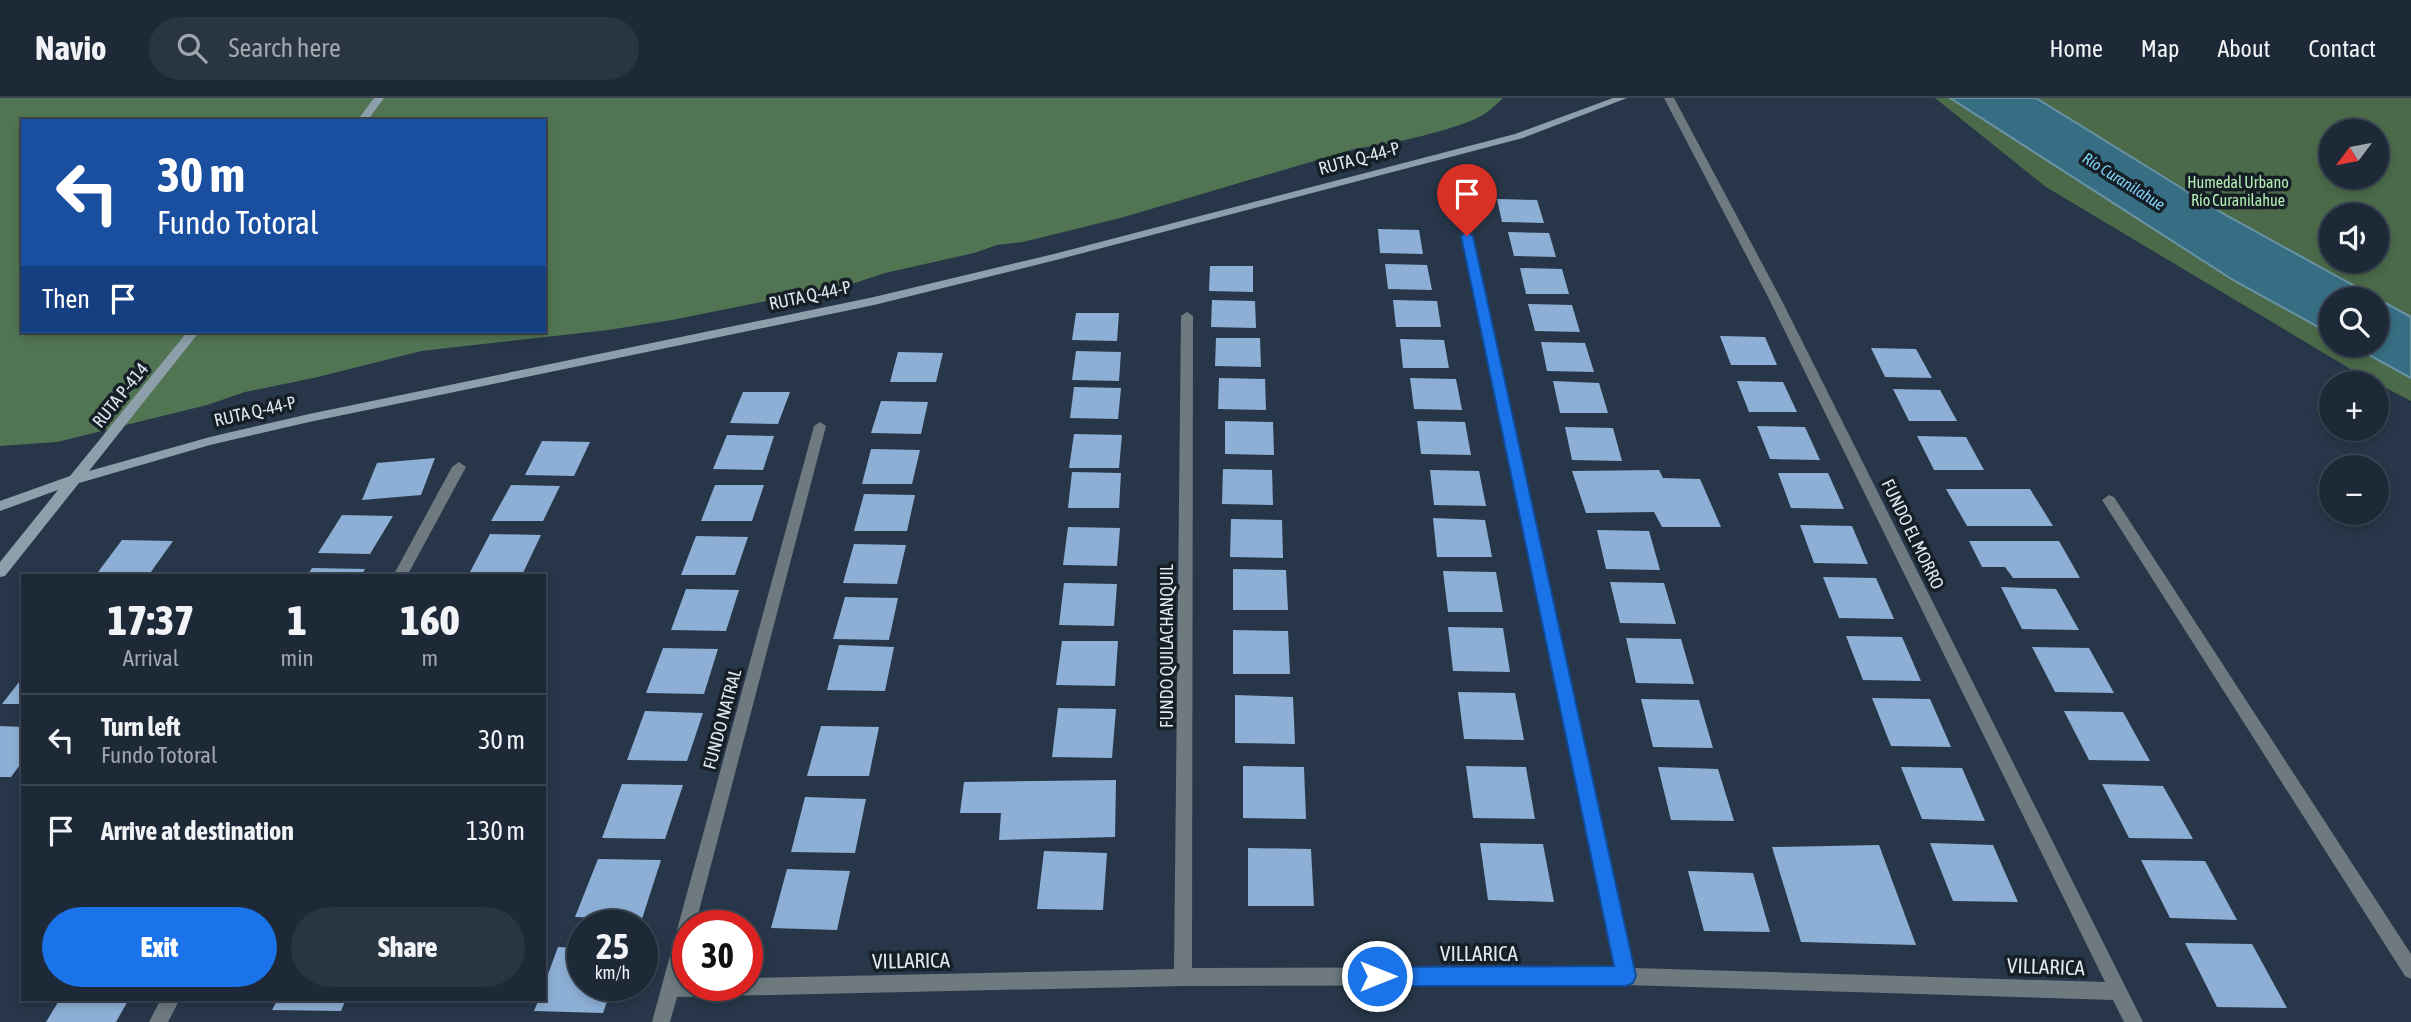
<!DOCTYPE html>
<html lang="en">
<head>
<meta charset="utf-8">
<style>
	body { margin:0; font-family:"Asap Condensed",sans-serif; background:#2a3542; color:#f1f3f6; height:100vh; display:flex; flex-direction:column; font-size:26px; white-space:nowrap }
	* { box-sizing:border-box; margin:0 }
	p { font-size:23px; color:#a0a6ad }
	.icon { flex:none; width:38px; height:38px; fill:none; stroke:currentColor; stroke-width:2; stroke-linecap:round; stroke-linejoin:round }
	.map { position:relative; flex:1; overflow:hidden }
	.sheet { position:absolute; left:21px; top:476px; width:525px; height:427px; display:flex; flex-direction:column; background:#1d2937; border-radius:0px; box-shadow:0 4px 10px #0003,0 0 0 2px #3b4552 }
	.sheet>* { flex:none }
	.hud { position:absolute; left:21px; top:21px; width:525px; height:214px; border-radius:0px; box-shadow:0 4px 10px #0003,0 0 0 2px #3b4552; background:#1a4fa0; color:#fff; overflow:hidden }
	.needle { width:46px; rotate:238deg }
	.controls { position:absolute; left:2319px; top:21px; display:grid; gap:14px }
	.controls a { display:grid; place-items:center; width:70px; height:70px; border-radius:50%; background:#1d2937; box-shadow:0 4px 10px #0003,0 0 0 2px #3b4552; font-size:35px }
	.speed { position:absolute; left:567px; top:812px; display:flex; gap:14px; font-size:35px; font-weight:700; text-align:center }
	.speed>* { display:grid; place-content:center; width:91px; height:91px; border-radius:50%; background:#1d2937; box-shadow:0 4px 10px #0003,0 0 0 2px #3b4552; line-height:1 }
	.speed small { font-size:18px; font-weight:400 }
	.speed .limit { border:10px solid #d22; background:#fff; color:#111 }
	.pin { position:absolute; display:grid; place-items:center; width:60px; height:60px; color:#fff; margin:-72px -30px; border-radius:50% 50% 50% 0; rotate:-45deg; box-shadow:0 0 7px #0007 }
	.pin .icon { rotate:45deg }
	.me { position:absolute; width:77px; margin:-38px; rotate:90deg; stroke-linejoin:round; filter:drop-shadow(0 0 5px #0008) }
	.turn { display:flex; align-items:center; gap:24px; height:147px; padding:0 21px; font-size:32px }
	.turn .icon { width:91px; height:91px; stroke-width:2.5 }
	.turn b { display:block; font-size:49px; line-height:60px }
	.then { display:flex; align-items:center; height:66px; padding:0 21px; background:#0003; gap:14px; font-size:26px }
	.eta { display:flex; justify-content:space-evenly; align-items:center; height:119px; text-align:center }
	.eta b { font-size:42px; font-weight:800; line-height:49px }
	.primary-button { display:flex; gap:14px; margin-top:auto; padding:14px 21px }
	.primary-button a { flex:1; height:80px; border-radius:42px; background:#1a73e8; color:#fff; font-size:28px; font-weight:800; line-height:80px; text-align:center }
	.primary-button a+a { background:#2a3542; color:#f1f3f6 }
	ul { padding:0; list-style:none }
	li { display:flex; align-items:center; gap:21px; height:91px; padding:0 21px; border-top:2px solid #3b4552 }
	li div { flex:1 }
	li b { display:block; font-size:26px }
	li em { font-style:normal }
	header { display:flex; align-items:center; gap:42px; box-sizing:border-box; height:98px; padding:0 35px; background:#1d2937; border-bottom:2px solid #3b4552 }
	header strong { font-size:33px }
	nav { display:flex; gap:38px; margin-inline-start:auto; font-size:24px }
	.search { width:490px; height:63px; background:#2a3542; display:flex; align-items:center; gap:18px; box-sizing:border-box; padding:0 24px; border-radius:38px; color:#a0a6ad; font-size:26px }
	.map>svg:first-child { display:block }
	.green { fill:#4a6a4a; fill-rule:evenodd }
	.forest { fill:#517552; fill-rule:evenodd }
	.water { fill:#376e83; stroke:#6993a5; stroke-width:2 }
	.building { fill:#8dafd5 }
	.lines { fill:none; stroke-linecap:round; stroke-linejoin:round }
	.street { fill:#6e7980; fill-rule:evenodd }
	.secondary { fill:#8d9faa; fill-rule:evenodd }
	.route { fill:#1a73e8; stroke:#114b97; stroke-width:2 }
	.labels { text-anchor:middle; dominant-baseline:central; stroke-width:7; stroke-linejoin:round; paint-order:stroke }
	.far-water-label { font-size:16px; font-style:italic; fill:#7fd6f9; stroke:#161e26 }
	.far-park-label { font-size:16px; fill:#b4eeb5; stroke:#161e26 }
	.street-label { font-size:18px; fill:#dee9f4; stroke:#161e26 }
	.near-street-label { font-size:21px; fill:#dee9f4; stroke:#161e26 }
</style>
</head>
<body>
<header>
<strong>Navio</strong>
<div class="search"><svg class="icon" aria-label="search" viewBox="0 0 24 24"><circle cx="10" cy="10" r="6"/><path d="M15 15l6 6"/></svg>Search here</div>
<nav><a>Home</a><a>Map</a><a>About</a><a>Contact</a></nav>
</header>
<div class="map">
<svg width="2411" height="924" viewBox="0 0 2411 924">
	<rect width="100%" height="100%" fill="#273749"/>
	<!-- green -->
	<path class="green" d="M 1935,0 L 2411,0 L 2411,303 L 2359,276 L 2046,89 ZM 2331,33 L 2376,33 L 2376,79 L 2331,79 ZM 2331,117 L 2376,117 L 2376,163 L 2331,163 ZM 2331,201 L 2376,201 L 2376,247 L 2331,247 Z"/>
	<!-- forest -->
	<path class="forest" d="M 0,0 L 1503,0 C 1497,5 1492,11 1486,15 C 1465,30 1385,48 1358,50 L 1124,119 L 1023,144 L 997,147 L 974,155 L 885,175 L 855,185 L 672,222 L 608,232 L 421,253 L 318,279 L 245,294 L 207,307 L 57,344 L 0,348 ZM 23,23 L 544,23 L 544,233 L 23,233 Z"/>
	<!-- water -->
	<path class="water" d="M 1950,0 L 2036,0 L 2222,115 L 2411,219 L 2411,280 L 2351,247 L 2376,247 L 2376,201 L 2331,201 L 2331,236 L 2233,182 Z"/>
	<!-- building -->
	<g class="building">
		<path d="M 1497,101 L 1537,102 L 1544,125 L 1502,124 Z"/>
		<path d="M 1378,131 L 1419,132 L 1423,156 L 1380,155 Z"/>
		<path d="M 1508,134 L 1549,135 L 1556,159 L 1514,158 Z"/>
		<path d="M 1385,166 L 1427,167 L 1432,192 L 1388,191 Z"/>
		<path d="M 1210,168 L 1253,168 L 1253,194 L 1209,193 Z"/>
		<path d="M 1520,170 L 1562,171 L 1569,196 L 1526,196 Z"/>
		<path d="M 1212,202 L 1255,203 L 1256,230 L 1211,229 Z"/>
		<path d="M 1393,202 L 1437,203 L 1441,229 L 1396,229 Z"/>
		<path d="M 1528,206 L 1572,207 L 1580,234 L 1535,233 Z"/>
		<path d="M 1076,215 L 1119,215 L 1117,243 L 1072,242 Z"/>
		<path d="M 1720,238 L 1765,239 L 1777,267 L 1731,267 Z"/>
		<path d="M 1216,240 L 1260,240 L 1261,269 L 1215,268 Z"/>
		<path d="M 1400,241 L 1444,242 L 1449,270 L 1403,270 Z"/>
		<path d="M 1541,244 L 1585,245 L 1594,274 L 1547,273 Z"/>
		<path d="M 1871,250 L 1916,251 L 1932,280 L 1885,279 Z"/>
		<path d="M 1076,253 L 1121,254 L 1119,283 L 1072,282 Z"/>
		<path d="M 898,254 L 943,255 L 936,284 L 890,284 Z"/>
		<path d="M 1219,280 L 1265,281 L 1266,312 L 1218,311 Z"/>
		<path d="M 1410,280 L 1456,281 L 1462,312 L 1414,311 Z"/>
		<path d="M 1553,283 L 1599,285 L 1608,315 L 1560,315 Z"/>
		<path d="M 1737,283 L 1783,284 L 1797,314 L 1749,314 Z"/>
		<path d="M 1074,289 L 1121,290 L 1118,321 L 1070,320 Z"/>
		<path d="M 1893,291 L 1940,292 L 1957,323 L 1909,323 Z"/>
		<path d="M 743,294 L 790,294 L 778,326 L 730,325 Z"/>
		<path d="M 881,303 L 928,304 L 921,336 L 871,335 Z"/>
		<path d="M 1225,323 L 1273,324 L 1274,357 L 1225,356 Z"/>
		<path d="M 1417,323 L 1465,324 L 1471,357 L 1421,356 Z"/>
		<path d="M 1757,328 L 1805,329 L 1820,362 L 1770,361 Z"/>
		<path d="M 1565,329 L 1613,330 L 1622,363 L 1572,362 Z"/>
		<path d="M 1074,336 L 1122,337 L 1119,370 L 1069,370 Z"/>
		<path d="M 727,337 L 774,338 L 763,372 L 713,371 Z"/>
		<path d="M 1917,338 L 1966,339 L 1984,372 L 1934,372 Z"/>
		<path d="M 542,343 L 590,344 L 574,378 L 525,377 Z"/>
		<path d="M 871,351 L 920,352 L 912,386 L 862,386 Z"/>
		<path d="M 435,360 L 421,397 L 362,402 L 377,365 Z"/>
		<path d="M 1223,371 L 1272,372 L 1273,407 L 1222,406 Z"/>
		<path d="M 1430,372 L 1479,373 L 1486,408 L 1434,407 Z"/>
		<path d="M 1659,372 L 1663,380 L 1700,381 L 1721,429 L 1662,429 L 1654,414 L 1586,415 L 1572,373 Z"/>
		<path d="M 1072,374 L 1121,375 L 1119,410 L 1068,410 Z"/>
		<path d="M 1778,375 L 1828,375 L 1844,411 L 1791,410 Z"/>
		<path d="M 511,387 L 560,388 L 543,423 L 491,423 Z"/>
		<path d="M 715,387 L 764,387 L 752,423 L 701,423 Z"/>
		<path d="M 1946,391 L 2030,391 L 2053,428 L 1967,428 Z"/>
		<path d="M 864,396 L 915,397 L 907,433 L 854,433 Z"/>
		<path d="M 342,417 L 393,418 L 370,456 L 318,455 Z"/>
		<path d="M 1433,420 L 1485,422 L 1492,459 L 1437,459 Z"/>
		<path d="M 1231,421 L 1282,422 L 1283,460 L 1230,459 Z"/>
		<path d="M 1800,427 L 1852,428 L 1868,466 L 1814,465 Z"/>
		<path d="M 1068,429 L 1120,430 L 1117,468 L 1063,467 Z"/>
		<path d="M 1597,432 L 1649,433 L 1660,472 L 1606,471 Z"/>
		<path d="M 490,436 L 541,437 L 523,475 L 470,474 Z"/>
		<path d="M 696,438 L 748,439 L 735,477 L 681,477 Z"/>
		<path d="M 122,442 L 173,443 L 148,478 L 95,478 Z"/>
		<path d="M 1969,443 L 2059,443 L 2080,480 L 2013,480 L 2005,469 L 1982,469 Z"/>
		<path d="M 854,446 L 906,447 L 897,486 L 843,485 Z"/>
		<path d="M 312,470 L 365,471 L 361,478 L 307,478 Z"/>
		<path d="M 1233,471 L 1286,472 L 1288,512 L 1233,512 Z"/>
		<path d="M 1443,473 L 1496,474 L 1503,514 L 1448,514 Z"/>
		<path d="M 1823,479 L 1876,480 L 1894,521 L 1839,520 Z"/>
		<path d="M 1610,484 L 1664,485 L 1676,526 L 1620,525 Z"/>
		<path d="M 1064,485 L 1117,486 L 1114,528 L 1059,527 Z"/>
		<path d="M 2001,489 L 2056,491 L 2079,532 L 2022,531 Z"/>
		<path d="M 686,491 L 739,492 L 726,533 L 671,532 Z"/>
		<path d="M 845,499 L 898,500 L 889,542 L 833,541 Z"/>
		<path d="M 1448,529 L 1503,530 L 1510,574 L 1453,573 Z"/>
		<path d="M 1233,532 L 1288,533 L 1290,576 L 1233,576 Z"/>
		<path d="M 1846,538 L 1902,539 L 1921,583 L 1863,582 Z"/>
		<path d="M 1626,540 L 1681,541 L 1694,586 L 1636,585 Z"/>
		<path d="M 1062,543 L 1118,543 L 1115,588 L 1056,587 Z"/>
		<path d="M 839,547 L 894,549 L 885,593 L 827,592 Z"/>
		<path d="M 2032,549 L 2089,550 L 2114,595 L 2055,594 Z"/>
		<path d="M 663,550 L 718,551 L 704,596 L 646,595 Z"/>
		<path d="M 23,579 L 23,606 L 2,606 Z"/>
		<path d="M 1458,594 L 1515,595 L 1524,642 L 1464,641 Z"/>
		<path d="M 1235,597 L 1293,599 L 1295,646 L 1235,645 Z"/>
		<path d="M 1872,600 L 1930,601 L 1951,649 L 1891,648 Z"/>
		<path d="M 1641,601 L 1699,602 L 1713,650 L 1653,649 Z"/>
		<path d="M 1058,610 L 1116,611 L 1112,660 L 1052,659 Z"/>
		<path d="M 645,613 L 703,615 L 687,663 L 627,662 Z"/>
		<path d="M 2064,613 L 2123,614 L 2150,663 L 2089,662 Z"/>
		<path d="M 0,628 L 23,629 L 23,663 L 11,679 L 0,679 Z"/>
		<path d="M 821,628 L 879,629 L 869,678 L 807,678 Z"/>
		<path d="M 1243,668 L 1304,669 L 1306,721 L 1243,720 Z"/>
		<path d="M 1466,668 L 1526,669 L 1535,721 L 1473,720 Z"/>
		<path d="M 1658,669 L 1718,671 L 1734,723 L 1671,722 Z"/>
		<path d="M 1901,669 L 1962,670 L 1985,723 L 1922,721 Z"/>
		<path d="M 1116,682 L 1115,739 L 999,742 L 1001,715 L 960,715 L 964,684 Z"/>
		<path d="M 622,686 L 683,687 L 665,741 L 602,740 Z"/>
		<path d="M 2102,686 L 2163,688 L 2193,741 L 2129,740 Z"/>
		<path d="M 805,699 L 866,701 L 855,755 L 791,754 Z"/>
		<path d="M 1480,745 L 1543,746 L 1554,804 L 1488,802 Z"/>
		<path d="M 1930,745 L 1993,747 L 2018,804 L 1953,803 Z"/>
		<path d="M 1879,747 L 1916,847 L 1801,844 L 1772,749 Z"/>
		<path d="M 1248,750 L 1311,751 L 1314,808 L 1248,808 Z"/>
		<path d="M 1044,753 L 1107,755 L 1103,812 L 1037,811 Z"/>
		<path d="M 598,761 L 661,762 L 642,821 L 575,819 Z"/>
		<path d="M 2141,762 L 2205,763 L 2237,822 L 2170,820 Z"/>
		<path d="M 787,771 L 850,773 L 837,832 L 771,830 Z"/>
		<path d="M 1688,773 L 1753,775 L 1770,834 L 1704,833 Z"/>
		<path d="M 2185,845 L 2252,846 L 2287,910 L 2217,909 Z"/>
		<path d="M 558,849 L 583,850 L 583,887 L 613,887 L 603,915 L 534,913 L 539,901 L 544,901 L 544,887 Z"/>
		<path d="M 60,901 L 129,901 L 116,924 L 46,924 Z"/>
		<path d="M 278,901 L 346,901 L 341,913 L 272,912 Z"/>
	</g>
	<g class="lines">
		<!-- street -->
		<g class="street">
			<path d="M 1664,0 L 1674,0 L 1781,201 L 2143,924 L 2124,924 L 2113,902 L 1626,887 L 1183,888 L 677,899 L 670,924 L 652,924 L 814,328 L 820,324 L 826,328 L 695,828 L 688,828 L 688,857 L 681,881 L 688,881 L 688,887 L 747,887 L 747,880 L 1174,871 L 1181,218 L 1187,214 L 1193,218 L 1192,870 L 1615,869 L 1462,138 L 1467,135 L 1472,138 L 1633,870 L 2105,884 L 1769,201 Z"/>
			<path d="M 459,364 L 466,369 L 407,478 L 393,478 L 452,369 Z"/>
			<path d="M 2109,397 L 2114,399 L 2411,856 L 2411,881 L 2405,878 L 2104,405 L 2102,402 Z"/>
			<path d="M 161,901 L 180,901 L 168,924 L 149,924 Z"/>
		</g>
		<!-- secondary -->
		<g class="secondary">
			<path d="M 374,0 L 384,0 L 367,23 L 357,23 Z"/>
			<path d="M 1613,0 L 1627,0 L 1523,40 L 1060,161 L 874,207 L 309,324 L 210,347 L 79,385 L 5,478 L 0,479 L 0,464 L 58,392 L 0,413 L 0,403 L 70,378 L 188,233 L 200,233 L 89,373 L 210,339 L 309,316 L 874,199 L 1054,156 L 1515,36 Z"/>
		</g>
	</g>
	<!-- route -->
	<path class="route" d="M 1467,134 L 1473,138 L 1636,878 L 1633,885 L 1626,888 L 1377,888 L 1370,885 L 1367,878 L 1370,871 L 1377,869 L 1614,868 L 1461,138 Z"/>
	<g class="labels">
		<!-- far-water labels -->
		<g class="far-water-label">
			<text transform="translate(2124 83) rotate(32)">Río Curanilahue</text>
		</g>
		<!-- far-park labels -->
		<g class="far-park-label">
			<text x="2238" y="84">Humedal Urbano<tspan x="2238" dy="18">Río Curanilahue</tspan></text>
		</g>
		<!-- street labels -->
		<g class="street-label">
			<text transform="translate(1359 60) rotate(-15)">RUTA Q-44-P</text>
			<text transform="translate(810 197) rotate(-12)">RUTA Q-44-P</text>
			<text transform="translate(120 297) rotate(-51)">RUTA P-414</text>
			<text transform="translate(255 313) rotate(-13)">RUTA Q-44-P</text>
			<text transform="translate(1913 436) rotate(64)">FUNDO EL MORRO</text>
			<text transform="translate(1166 548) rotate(-90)">FUNDO QUILACHANQUIL</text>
			<text transform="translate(722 621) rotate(-75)">FUNDO NATRAL</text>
		</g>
		<!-- near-street labels -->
		<g class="near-street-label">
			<text x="1479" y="855">VILLARICA</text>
			<text transform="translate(911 862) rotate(-1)">VILLARICA</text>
			<text transform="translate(2046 868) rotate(2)">VILLARICA</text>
		</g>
	</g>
</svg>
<div class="controls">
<a><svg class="needle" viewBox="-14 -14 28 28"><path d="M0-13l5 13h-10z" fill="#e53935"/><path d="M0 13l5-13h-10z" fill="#a0a6ad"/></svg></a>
<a><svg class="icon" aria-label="sound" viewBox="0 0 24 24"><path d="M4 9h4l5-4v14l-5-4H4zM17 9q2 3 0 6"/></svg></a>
<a><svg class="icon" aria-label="search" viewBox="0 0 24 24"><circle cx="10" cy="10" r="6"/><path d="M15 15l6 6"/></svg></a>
<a>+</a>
<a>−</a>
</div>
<div class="speed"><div>25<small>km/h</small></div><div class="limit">30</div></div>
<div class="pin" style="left:1467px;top:138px;background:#d93025"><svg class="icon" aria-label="arrive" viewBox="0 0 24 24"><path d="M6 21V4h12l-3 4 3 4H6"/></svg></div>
<svg class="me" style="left:1377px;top:878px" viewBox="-20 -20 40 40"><circle r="17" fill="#1a73e8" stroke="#fff" stroke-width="3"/><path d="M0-11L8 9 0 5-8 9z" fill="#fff"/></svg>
<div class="hud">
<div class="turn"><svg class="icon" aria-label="left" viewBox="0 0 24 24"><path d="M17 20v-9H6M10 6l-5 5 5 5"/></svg><div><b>30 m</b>Fundo Totoral</div></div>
<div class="then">Then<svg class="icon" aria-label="arrive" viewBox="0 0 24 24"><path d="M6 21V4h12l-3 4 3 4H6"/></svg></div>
</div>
<section class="sheet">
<div class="eta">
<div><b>17:37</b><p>Arrival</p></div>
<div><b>1</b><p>min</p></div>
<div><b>160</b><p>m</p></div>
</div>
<ul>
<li><svg class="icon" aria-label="left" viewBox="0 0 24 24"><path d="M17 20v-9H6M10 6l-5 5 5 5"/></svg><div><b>Turn left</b><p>Fundo Totoral</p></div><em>30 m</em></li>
<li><svg class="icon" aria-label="arrive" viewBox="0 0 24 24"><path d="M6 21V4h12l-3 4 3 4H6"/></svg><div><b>Arrive at destination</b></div><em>130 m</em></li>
</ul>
<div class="primary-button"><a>Exit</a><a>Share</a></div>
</section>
</div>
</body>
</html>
